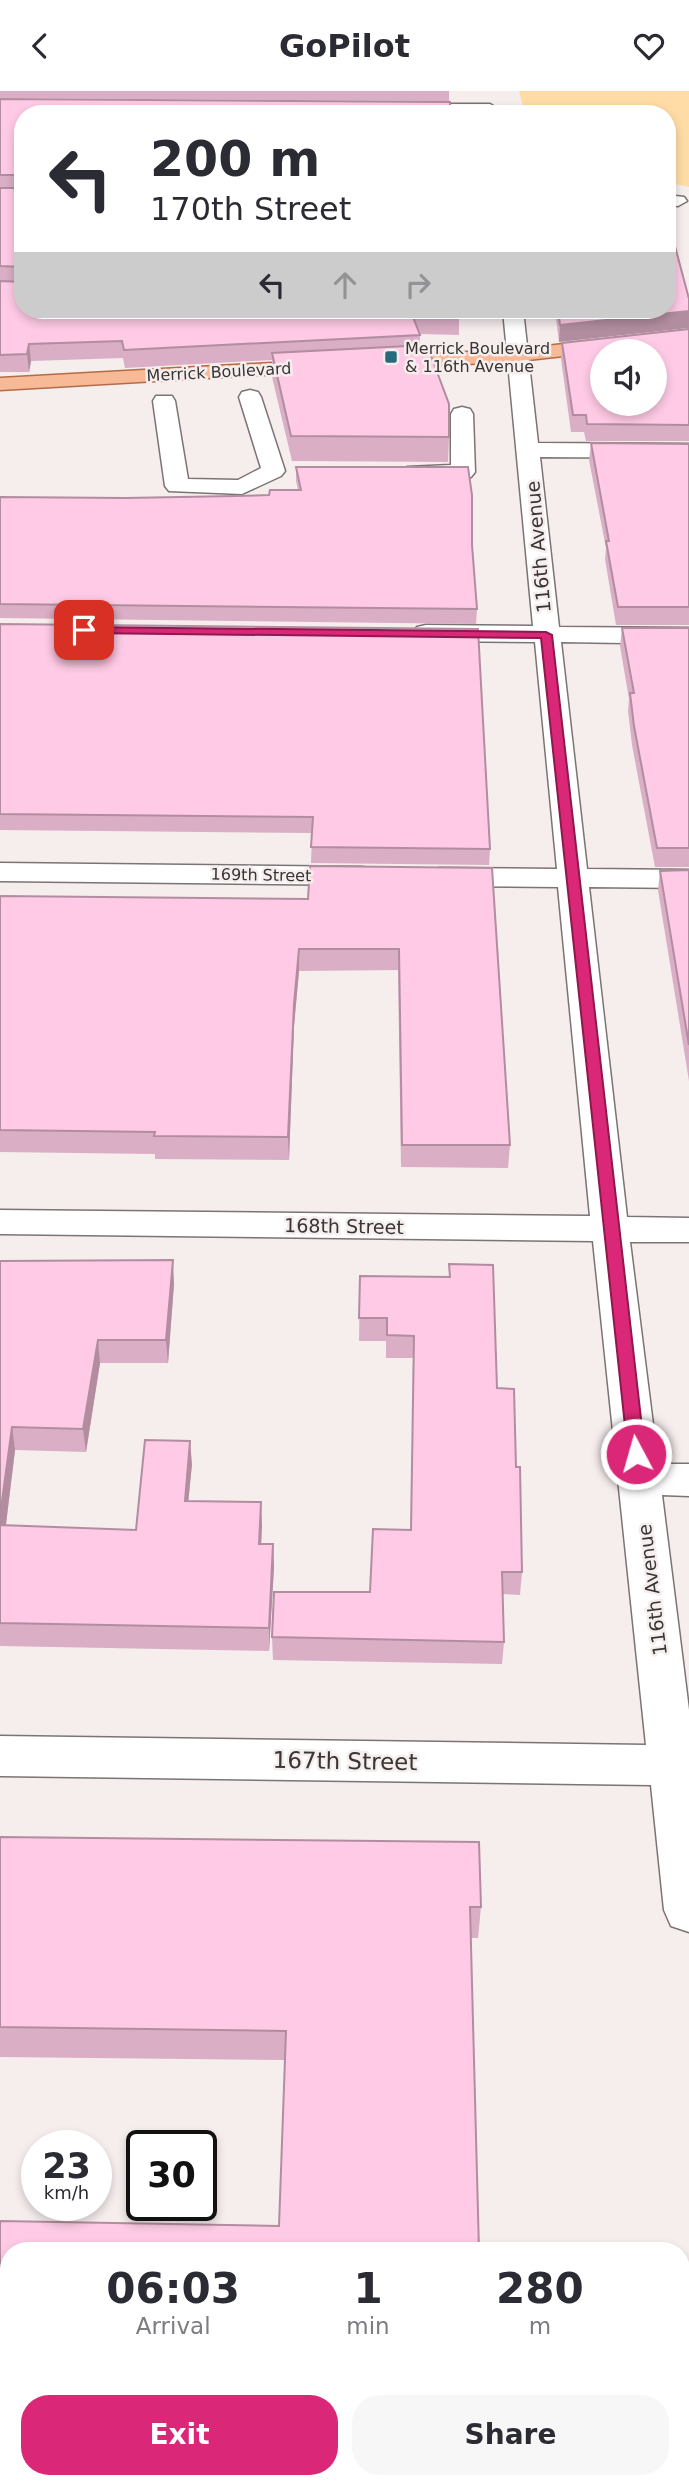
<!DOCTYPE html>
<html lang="en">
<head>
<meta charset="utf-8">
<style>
	body { margin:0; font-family:"DejaVu Sans",sans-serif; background:#f7f7f7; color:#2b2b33; height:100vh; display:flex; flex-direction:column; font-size:26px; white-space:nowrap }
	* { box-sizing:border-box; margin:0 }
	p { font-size:23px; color:#7c7c81 }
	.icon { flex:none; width:38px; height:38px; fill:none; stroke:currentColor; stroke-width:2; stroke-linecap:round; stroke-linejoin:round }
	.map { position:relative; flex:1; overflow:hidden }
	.details { position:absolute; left:0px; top:2151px; width:690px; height:247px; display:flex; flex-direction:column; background:#fff; border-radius:28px 28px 0 0; box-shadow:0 4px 10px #0003 }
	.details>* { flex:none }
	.guide { position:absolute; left:14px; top:14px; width:662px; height:214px; border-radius:28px; box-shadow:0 4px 10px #0003; background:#fff; color:#2b2b33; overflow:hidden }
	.fabs { position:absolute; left:590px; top:248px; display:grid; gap:14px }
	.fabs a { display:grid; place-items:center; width:77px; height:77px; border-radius:50%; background:#fff; box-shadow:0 4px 10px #0003; font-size:35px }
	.speed { position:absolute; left:21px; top:2039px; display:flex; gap:14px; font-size:35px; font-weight:700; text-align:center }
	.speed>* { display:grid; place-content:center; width:91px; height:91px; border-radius:50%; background:#fff; box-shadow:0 4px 10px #0003; line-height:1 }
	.speed small { font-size:18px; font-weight:400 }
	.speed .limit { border:4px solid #111; border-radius:10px; background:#fff; color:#111 }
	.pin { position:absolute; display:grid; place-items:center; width:60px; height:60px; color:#fff; margin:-30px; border-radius:14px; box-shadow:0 4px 10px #0006 }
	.me { position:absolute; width:77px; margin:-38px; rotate:354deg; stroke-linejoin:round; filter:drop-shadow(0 0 5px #0008) }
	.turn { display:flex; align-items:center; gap:24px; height:147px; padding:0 21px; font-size:32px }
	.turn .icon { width:91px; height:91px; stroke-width:2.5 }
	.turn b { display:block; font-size:49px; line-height:60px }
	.lanes { display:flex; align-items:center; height:66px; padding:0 21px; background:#0003; justify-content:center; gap:35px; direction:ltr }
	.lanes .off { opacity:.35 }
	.eta { display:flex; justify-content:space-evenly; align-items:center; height:119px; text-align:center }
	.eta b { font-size:42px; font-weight:700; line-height:49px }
	.cta { display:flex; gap:14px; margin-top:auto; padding:14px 21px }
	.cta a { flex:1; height:80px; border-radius:28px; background:#db2777; color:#fff; font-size:28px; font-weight:700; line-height:80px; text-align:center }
	.cta a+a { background:#f7f7f7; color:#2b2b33 }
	header { display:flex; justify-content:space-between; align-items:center; height:91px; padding:0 21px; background:#fff; font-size:32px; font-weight:700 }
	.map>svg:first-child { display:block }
	.green { fill:#ffdca5 }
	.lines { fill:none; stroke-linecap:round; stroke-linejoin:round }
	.minor-casing { stroke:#7c7474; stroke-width:3 }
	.major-casing { stroke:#b26d47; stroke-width:3 }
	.minor { fill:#fff; fill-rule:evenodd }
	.major { fill:#f8b997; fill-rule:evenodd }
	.wall { fill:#daaec5 }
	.shaded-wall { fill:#b28da0 }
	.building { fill:#fecae5; stroke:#b28da0; stroke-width:2; fill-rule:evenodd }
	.route { fill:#db2777; stroke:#8e194d; stroke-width:2 }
	.poi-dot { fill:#28697d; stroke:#f6eded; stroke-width:2.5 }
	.labels { text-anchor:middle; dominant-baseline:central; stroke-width:5; stroke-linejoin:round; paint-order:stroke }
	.far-poi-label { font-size:16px; fill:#383535; stroke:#f6eded; text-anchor:start }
	.far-street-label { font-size:16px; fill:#383535; stroke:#f6eded }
	.street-label { font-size:19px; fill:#383535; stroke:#f6eded }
	.near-street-label { font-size:23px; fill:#383535; stroke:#f6eded }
</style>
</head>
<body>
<header><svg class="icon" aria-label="back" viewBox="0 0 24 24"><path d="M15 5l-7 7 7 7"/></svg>GoPilot<svg class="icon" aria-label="heart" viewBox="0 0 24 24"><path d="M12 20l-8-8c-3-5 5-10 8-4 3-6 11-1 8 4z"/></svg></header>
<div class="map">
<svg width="689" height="2397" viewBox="0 0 689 2397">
	<rect width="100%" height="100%" fill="#f6eded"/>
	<!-- green -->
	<path class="green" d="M 519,0 L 689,0 L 689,96 L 667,91 L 667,23 L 542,23 L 523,15 Z"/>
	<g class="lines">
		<!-- minor casing -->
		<g class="minor-casing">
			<g id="minor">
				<path d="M 398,13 L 490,13 L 498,18 L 491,23 L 392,21 L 390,18 L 392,15 Z"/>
				<path d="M 667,104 L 684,106 L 687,110 L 678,115 L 667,114 Z"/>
				<path d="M 503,219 L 523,219 L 538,352 L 689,353 L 689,367 L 540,366 L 559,536 L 689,537 L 689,553 L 561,551 L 587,778 L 689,779 L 689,797 L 589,796 L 627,1126 L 689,1127 L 689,1151 L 630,1151 L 658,1373 L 689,1373 L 689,1405 L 662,1404 L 689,1619 L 689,1841 L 671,1835 L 664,1819 L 651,1694 L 0,1685 L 0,1645 L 646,1654 L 593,1150 L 0,1143 L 0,1119 L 590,1125 L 558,796 L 440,795 L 429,793 L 425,786 L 429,779 L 440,777 L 557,778 L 535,551 L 426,550 L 417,548 L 413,542 L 417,536 L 426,534 L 533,535 Z"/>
				<path d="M 250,299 L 258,301 L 261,306 L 285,380 L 281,385 L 242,403 L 169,400 L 165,395 L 153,310 L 156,305 L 172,305 L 175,310 L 188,388 L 238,389 L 261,377 L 239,306 L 242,301 Z"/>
				<path d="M 462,316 L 470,318 L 473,323 L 475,381 L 471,386 L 407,386 L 403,381 L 407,376 L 451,374 L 451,323 L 454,318 Z"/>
				<path d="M 0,772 L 362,776 L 373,778 L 377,785 L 373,792 L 362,794 L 0,790 Z"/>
			</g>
		</g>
		<!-- major casing -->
		<g class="major-casing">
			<g id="major">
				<path d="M 689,239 L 689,251 L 519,270 L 381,278 L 374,276 L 370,272 L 374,268 L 381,266 L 519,258 Z"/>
				<path d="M 324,269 L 332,270 L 335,275 L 332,280 L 0,299 L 0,287 Z"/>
			</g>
		</g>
		<!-- minor -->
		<use href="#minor" class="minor"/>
		<!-- major -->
		<use href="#major" class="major"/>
	</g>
	<!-- wall -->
	<g class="wall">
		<path d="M 0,0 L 449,0 L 449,10 L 0,7 Z"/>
		<path d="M 0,8 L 23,23 L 23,219 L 459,226 L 459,244 L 420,243 L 420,254 L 449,346 L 448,371 L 292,370 L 272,286 L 272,269 L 125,277 L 123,267 L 31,270 L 29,281 L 0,281 Z"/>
		<path d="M 555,219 L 667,219 L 559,251 Z"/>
		<path d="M 689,238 L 689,350 L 586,350 L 584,341 L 571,341 L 561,268 L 562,252 Z"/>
		<path d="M 591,352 L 689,353 L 689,534 L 616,534 L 605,468 L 606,457 L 589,369 Z"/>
		<path d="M 296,376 L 472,454 L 477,518 L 476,533 L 0,527 L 0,406 L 125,407 L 235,405 L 269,404 L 298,399 L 296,390 Z"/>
		<path d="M 0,533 L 490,758 L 489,774 L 311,772 L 312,742 L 0,739 Z"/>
		<path d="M 622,537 L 689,537 L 689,776 L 655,776 L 632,654 L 628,620 L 629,608 L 620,555 Z"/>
		<path d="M 492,777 L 510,1054 L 508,1077 L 401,1076 L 398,879 L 299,880 L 294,935 L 289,1069 L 155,1068 L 155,1063 L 0,1061 L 0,805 L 308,808 Z"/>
		<path d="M 689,779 L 689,990 L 658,799 L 660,780 Z"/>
		<path d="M 0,1170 L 174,1193 L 168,1272 L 100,1272 L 86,1361 L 15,1359 L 6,1434 L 136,1439 L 192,1373 L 188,1410 L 262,1434 L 261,1453 L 273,1453 L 274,1476 L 269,1560 L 0,1555 Z"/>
		<path d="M 449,1173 L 497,1297 L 516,1376 L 522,1481 L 520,1504 L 503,1503 L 504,1551 L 502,1573 L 273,1569 L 272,1546 L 370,1501 L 411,1439 L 413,1267 L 386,1267 L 386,1250 L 359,1250 L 360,1185 L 449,1186 Z"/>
		<path d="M 0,1746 L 481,1816 L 478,1847 L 471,1847 L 479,2160 L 9,2160 L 9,2389 L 499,2389 L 499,2397 L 0,2397 L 0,2130 L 279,2135 L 285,1969 L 0,1966 Z"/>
	</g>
	<!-- shaded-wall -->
	<g class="shaded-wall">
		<path d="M 689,220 L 689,237 L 559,251 L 560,234 Z"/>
		<path d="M 29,253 L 31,270 L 29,281 L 27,263 Z"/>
		<path d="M 299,858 L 299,880 L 294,935 L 289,1069 L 288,1046 L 294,913 Z"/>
		<path d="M 173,1169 L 174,1193 L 168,1272 L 166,1249 Z"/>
		<path d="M 98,1249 L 100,1272 L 86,1361 L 83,1338 Z"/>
		<path d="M 12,1336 L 15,1359 L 3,1457 L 0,1441 L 0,1425 Z"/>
		<path d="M 190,1350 L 192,1373 L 186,1434 L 185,1410 Z"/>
		<path d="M 261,1411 L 262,1434 L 260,1476 L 259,1453 Z"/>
		<path d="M 273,1453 L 274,1476 L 269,1560 L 269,1537 Z"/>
	</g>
	<!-- building -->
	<g class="building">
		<path d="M 0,8 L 450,11 L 450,23 L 23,23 L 23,84 L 0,84 Z"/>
		<path d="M 0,97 L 23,97 L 23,176 L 0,175 Z"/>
		<path d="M 667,125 L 689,208 L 689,220 L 560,234 L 558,219 L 667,219 Z"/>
		<path d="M 0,190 L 23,191 L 23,219 L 459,219 L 459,226 L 413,226 L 420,244 L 124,259 L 122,250 L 29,253 L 27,263 L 0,264 Z"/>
		<path d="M 689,238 L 689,334 L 587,333 L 586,324 L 573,324 L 562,252 ZM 602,261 L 654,261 L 654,313 L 602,313 Z"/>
		<path d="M 427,254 L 449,313 L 449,346 L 291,345 L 272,262 Z"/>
		<path d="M 591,352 L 689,353 L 689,516 L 618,516 L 606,450 L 609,450 Z"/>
		<path d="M 296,376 L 468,376 L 472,404 L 472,454 L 477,518 L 0,513 L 0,406 L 125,407 L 235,405 L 269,404 L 270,399 L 301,399 Z"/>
		<path d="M 0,533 L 478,538 L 490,758 L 311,756 L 313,726 L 0,723 Z"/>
		<path d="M 622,537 L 689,537 L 689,757 L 657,757 L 634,635 L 630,602 L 634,602 Z"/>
		<path d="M 310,775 L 492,777 L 510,1054 L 402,1054 L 399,858 L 299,858 L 294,913 L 288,1046 L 154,1045 L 155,1041 L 0,1039 L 0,805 L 308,808 Z"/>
		<path d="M 689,779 L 689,954 L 660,780 Z"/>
		<path d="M 173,1169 L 166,1249 L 98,1249 L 83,1338 L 12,1336 L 0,1425 L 0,1170 Z"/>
		<path d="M 449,1173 L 493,1174 L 497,1297 L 514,1298 L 516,1376 L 520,1376 L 522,1481 L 502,1481 L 504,1551 L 272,1546 L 274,1501 L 370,1501 L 373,1438 L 411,1439 L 414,1245 L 387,1244 L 387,1227 L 359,1227 L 360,1185 L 450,1186 Z"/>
		<path d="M 145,1349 L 190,1350 L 185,1410 L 261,1411 L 259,1453 L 273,1453 L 269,1537 L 0,1532 L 0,1434 L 136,1439 Z"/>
		<path d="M 0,1746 L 479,1751 L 481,1816 L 470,1816 L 479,2160 L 9,2160 L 9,2384 L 0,2384 L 0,2130 L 279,2135 L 286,1940 L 0,1936 Z"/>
		<path d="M 285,2389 L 499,2389 L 499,2393 Z"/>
	</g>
	<!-- route -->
	<path class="route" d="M 80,536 L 546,541 L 552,544 L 645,1363 L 643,1368 L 630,1368 L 628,1363 L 541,547 L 84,542 L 79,539 Z"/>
	<!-- markers -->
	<rect class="poi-dot" x="384" y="259" width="14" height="14" rx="3.5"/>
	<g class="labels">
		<!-- far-poi labels -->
		<g class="far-poi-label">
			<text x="405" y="257">Merrick Boulevard<tspan x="405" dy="18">&amp; 116th Avenue</tspan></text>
		</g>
		<!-- far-street labels -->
		<g class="far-street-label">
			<text transform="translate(219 281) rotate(-3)">Merrick Boulevard</text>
			<text transform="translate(261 784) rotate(1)">169th Street</text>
		</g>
		<!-- street labels -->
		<g class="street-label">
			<text transform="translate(538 456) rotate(-95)">116th Avenue</text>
			<text transform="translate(344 1135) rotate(1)">168th Street</text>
			<text transform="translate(652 1499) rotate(-97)">116th Avenue</text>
		</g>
		<!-- near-street labels -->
		<g class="near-street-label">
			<text transform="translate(345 1670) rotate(1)">167th Street</text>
		</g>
	</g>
</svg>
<div class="fabs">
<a><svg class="icon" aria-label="sound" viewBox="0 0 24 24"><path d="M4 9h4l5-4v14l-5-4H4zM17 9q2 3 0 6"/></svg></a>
</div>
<div class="speed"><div>23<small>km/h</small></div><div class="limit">30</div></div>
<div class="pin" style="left:84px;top:539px;background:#d93025"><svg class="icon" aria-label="arrive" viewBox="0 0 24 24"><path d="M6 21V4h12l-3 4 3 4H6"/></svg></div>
<svg class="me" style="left:636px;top:1363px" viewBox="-20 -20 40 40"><circle r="17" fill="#db2777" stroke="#fff" stroke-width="3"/><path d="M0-11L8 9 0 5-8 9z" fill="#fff"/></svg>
<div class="guide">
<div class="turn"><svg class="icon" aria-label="left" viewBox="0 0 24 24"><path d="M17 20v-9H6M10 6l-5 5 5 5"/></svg><div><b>200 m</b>170th Street</div></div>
<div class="lanes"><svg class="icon" aria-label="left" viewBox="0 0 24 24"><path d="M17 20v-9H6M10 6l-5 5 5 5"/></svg><svg class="icon off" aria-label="ahead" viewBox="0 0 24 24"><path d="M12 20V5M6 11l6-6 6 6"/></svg><svg class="icon off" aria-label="right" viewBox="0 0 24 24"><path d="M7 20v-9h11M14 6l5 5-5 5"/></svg></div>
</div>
<section class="details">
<div class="eta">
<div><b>06:03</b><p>Arrival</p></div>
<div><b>1</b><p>min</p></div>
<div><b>280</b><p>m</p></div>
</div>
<div class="cta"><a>Exit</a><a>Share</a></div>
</section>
</div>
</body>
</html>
